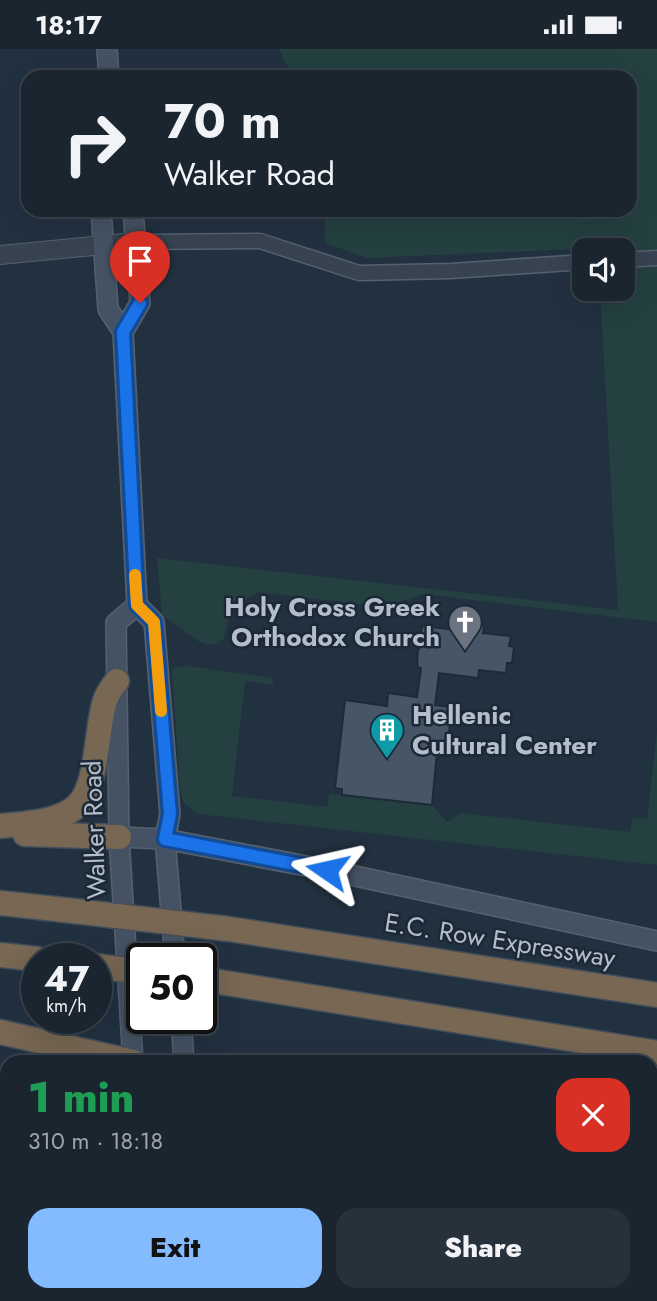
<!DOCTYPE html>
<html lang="en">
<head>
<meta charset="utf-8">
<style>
	body { margin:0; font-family:Jost,sans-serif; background:#27313c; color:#f1f3f6; height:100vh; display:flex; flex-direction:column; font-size:26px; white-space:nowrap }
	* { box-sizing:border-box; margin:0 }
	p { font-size:23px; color:#9fa5ab }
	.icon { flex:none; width:38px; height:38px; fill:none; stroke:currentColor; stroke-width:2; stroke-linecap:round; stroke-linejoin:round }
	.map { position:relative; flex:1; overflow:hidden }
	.drawer { position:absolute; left:0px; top:1006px; width:658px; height:247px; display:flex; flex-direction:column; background:#1a2530; border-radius:21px 21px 0 0; box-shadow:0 7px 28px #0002,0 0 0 2px #38424c }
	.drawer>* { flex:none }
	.guide { position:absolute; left:21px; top:21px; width:616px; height:147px; border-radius:21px; box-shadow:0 7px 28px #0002,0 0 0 2px #38424c; background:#1a2530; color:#f1f3f6; overflow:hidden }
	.controls { position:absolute; left:572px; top:189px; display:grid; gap:14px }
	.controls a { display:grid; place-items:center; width:63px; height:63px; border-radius:14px; background:#1a2530; box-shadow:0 7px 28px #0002,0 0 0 2px #38424c; font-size:35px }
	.speed { position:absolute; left:21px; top:894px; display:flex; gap:14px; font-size:35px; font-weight:700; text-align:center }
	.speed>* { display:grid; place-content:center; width:91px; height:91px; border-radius:50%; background:#1a2530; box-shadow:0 7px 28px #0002,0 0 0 2px #38424c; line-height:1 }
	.speed small { font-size:18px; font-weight:400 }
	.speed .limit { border:4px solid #111; border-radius:10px; background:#fff; color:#111 }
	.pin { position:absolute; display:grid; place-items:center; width:60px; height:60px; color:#fff; margin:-72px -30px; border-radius:50% 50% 50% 0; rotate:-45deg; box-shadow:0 0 7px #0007 }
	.pin .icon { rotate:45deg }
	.me { position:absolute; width:77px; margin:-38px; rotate:281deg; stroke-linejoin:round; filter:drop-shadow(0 0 5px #0008) }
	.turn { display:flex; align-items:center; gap:24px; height:147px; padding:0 28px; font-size:32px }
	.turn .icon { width:91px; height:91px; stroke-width:2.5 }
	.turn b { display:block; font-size:49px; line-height:60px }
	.round { display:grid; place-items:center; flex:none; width:74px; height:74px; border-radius:21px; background:#27313c }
	.headline { display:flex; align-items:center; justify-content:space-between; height:119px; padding:0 28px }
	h1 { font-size:42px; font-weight:800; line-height:52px; color:#1e9e55 }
	.cta { display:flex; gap:14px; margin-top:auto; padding:14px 28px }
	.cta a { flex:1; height:80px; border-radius:21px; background:#84bbff; color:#111; font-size:28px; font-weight:800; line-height:80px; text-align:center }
	.cta a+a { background:#27313c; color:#f1f3f6 }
	.status { display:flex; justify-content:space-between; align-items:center; height:49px; padding:0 35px; background:#1a2530; direction:ltr }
	.status svg { height:19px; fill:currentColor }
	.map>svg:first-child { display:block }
	.green { fill:#244041 }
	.building { fill:#465667; stroke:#1e2a37; stroke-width:2 }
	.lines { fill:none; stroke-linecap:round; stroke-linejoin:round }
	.minor-casing { stroke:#55616e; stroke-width:17 }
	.tertiary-casing { stroke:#55616e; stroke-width:20 }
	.secondary-casing { stroke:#55616e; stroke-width:22 }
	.motorway-casing { stroke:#424e5b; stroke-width:27 }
	.minor { stroke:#374350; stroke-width:14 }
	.tertiary { stroke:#374350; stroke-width:18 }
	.secondary { stroke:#445263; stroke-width:19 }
	.motorway { stroke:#776753; stroke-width:24 }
	.motorway-bridge-casing { stroke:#424e5b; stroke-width:27; stroke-linecap:butt }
	.motorway-bridge { stroke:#776753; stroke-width:24 }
	.route-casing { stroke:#114b97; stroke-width:18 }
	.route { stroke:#1a73e8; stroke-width:12 }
	.slow { stroke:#f59e0b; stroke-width:12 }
	.labels { text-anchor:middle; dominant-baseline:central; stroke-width:5; stroke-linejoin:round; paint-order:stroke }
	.poi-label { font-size:26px; font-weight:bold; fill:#b3becb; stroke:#1c2835; text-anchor:end }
	.street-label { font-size:26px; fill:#b3becb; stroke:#1c2835 }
</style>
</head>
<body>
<div class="status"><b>18:17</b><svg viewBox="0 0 49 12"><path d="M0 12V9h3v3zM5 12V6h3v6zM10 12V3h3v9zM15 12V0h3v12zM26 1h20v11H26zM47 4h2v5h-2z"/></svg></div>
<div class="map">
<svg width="657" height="1252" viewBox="0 0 657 1252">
	<rect width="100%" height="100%" fill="#223140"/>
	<!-- green -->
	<g class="green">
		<path d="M 279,0 L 657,0 L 657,573 L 423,545 L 384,558 L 258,543 L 237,555 L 230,564 L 224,589 L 217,595 L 208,596 L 198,592 L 162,566 L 157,509 L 618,561 L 600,240 L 623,240 L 623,201 L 597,199 L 368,209 L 325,194 L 325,161 L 630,161 L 630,28 L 293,28 Z"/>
		<path d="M 187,617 L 272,629 L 274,636 L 245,632 L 232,747 L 327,758 L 329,745 L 432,756 L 447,773 L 461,764 L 630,783 L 633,769 L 647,770 L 657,683 L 657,816 L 198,765 L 184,754 L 180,742 L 172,619 Z"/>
	</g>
	<!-- building -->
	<path class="building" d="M 465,575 L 484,577 L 483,584 L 511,587 L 509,597 L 514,598 L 512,614 L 507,614 L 506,624 L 479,621 L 478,629 L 439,624 L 435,656 L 452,658 L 448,693 L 438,692 L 432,756 L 342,746 L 342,740 L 335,739 L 345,651 L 387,657 L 388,644 L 417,648 L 421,619 L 418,619 L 417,609 L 422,577 L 464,582 Z"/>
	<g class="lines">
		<!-- minor casing -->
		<g class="minor-casing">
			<g id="minor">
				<path d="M 135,193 L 260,192 L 359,224 L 451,222 L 584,213"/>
				<path d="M 623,211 L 657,209"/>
				<path d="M 397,1246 L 398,1252"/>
			</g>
		</g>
		<!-- tertiary casing -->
		<g class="tertiary-casing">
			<path id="tertiary" d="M 0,206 L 135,193"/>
		</g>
		<!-- secondary casing -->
		<g class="secondary-casing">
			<g id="secondary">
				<path d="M 107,0 L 109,28"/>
				<path d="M 101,161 L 108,260 L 123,283 L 137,556 L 154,573 L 170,765 L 165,790 L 175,910"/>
				<path d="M 123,283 L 140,254 L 133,161"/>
				<path d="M 119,788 L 165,790 L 327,821 L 657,892"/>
				<path d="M 181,970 L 184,1013"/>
				<path d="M 133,1013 L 119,788 L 116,574 L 137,556"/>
				<path d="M 651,1062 L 657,1063"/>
				<path d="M 174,1246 L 174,1252"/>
				<path d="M 201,1246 L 201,1252"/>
			</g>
		</g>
		<!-- motorway casing -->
		<g class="motorway-casing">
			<g id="motorway">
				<path d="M 0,777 C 88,770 89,759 100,676 C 103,657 104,647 117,632"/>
				<path d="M 25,785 L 119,788"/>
				<path d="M 0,854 L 74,862"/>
				<path d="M 229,880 L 657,946"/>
				<path d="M 0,906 L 37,910"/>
				<path d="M 201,930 L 657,1004"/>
				<path d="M 0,983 L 133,1013"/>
			</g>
		</g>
		<!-- minor -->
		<use href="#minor" class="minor"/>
		<!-- tertiary -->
		<use href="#tertiary" class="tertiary"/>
		<!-- secondary -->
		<use href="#secondary" class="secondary"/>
		<!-- motorway -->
		<use href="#motorway" class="motorway"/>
		<!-- motorway-bridge casing -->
		<g class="motorway-bridge-casing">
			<g id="motorway-bridge">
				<path d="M 74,862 L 229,880"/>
				<path d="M 96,917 L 142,923"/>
			</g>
		</g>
		<!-- motorway-bridge -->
		<use href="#motorway-bridge" class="motorway-bridge"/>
	</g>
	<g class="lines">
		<!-- route casing -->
		<g class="route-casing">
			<path id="route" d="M 140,254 L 123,283 L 137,556 L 154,573 L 170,765 L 165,790 L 327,821"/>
		</g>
		<!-- route -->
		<use href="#route" class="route"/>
		<!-- slow -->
		<path class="slow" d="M 135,526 L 137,556 L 154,573 L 161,662"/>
	</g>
	<!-- icons -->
	<defs>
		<g id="church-pin" transform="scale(1.75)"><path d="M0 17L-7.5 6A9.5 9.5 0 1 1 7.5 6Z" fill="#6b7280" stroke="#1c2835"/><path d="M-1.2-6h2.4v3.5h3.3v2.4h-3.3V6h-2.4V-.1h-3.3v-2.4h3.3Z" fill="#fff"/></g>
		<g id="building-pin" transform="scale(1.75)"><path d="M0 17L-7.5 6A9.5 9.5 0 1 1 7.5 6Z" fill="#0f9aa8" stroke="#1c2835"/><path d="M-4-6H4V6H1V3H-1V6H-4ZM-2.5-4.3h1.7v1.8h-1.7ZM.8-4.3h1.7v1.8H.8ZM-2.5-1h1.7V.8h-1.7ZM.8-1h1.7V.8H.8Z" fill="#fff"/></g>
	</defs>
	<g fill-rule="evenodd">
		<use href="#church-pin" x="465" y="573"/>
		<use href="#building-pin" x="387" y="681"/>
	</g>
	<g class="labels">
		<!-- poi labels -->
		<g class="poi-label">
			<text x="440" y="558">Holy Cross Greek<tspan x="440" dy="30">Orthodox Church</tspan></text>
			<text x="412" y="666" text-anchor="start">Hellenic<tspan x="412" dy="30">Cultural Center</tspan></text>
		</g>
		<!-- street labels -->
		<g class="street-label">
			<text transform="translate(94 781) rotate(-92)">Walker Road</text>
			<text transform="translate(500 891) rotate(9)">E.C. Row Expressway</text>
		</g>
	</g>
</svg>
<div class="controls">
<a><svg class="icon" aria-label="sound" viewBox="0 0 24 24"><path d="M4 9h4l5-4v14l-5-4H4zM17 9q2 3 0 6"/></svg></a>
</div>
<div class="speed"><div>47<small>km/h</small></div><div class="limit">50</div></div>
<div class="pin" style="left:140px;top:254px;background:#d93025"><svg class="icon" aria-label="arrive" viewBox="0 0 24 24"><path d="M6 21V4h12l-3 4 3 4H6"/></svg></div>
<svg class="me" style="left:327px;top:821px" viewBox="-20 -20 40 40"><path d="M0-17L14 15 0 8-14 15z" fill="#1a73e8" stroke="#fff" stroke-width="4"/></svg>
<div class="guide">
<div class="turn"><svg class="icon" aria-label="right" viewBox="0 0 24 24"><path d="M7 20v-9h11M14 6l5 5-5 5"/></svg><div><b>70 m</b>Walker Road</div></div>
</div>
<section class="drawer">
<div class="headline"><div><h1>1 min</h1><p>310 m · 18:18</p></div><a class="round" style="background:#d93025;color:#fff"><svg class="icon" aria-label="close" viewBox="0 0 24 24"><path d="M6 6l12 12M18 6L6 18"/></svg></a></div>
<div class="cta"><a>Exit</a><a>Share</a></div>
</section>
</div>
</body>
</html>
